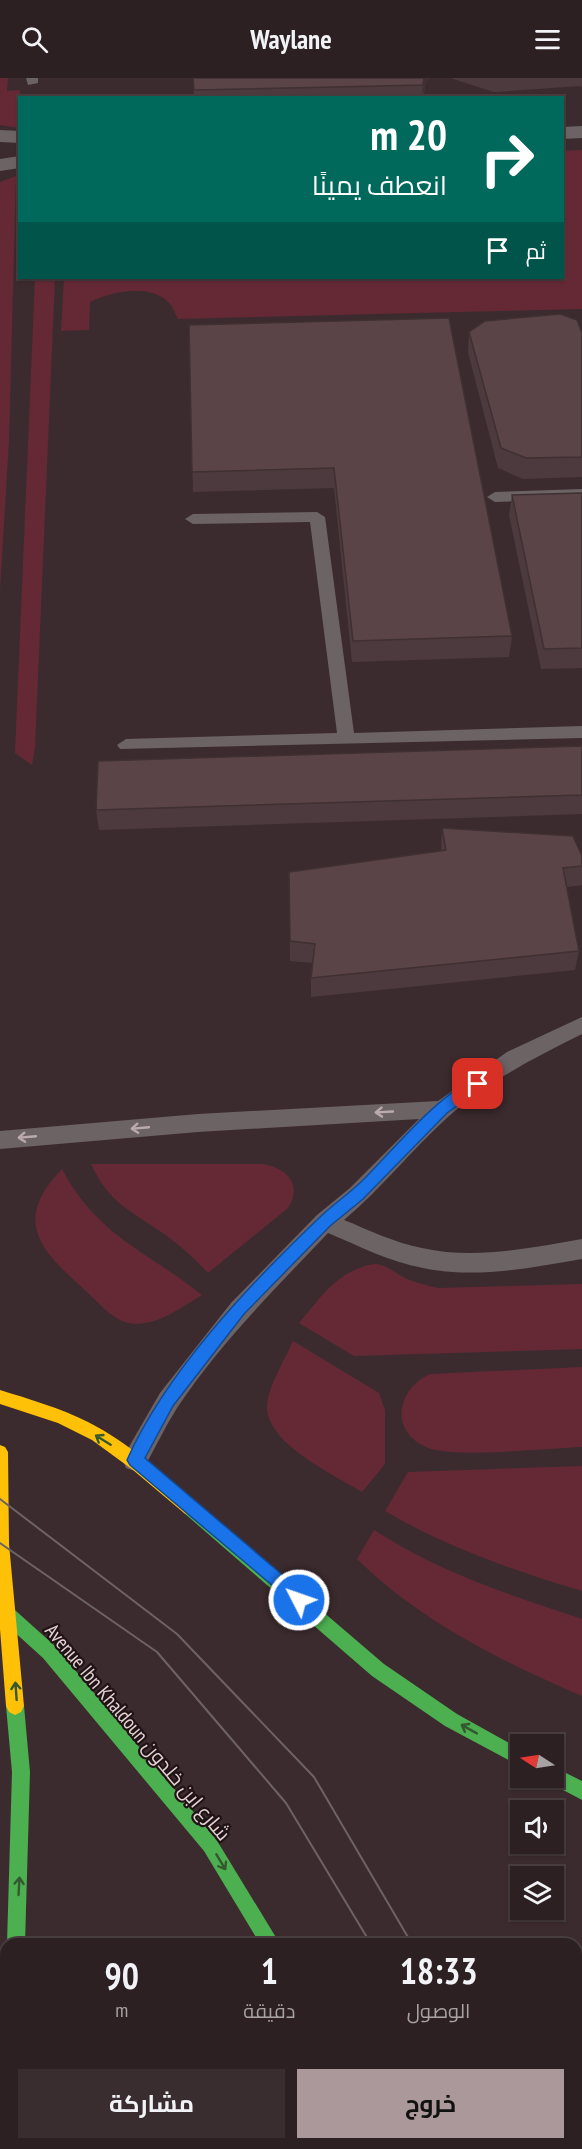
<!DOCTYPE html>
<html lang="ar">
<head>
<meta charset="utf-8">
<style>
	body { margin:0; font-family:"PT Sans Narrow",Cairo,sans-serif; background:#392d2f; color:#f1f3f6; direction:rtl; height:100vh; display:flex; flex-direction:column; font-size:22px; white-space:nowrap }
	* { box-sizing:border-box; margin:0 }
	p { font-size:20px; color:#a7a3a5 }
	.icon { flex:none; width:33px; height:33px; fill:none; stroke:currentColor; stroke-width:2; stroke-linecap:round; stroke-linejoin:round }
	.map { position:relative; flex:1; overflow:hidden; direction:ltr }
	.sheet { position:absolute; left:0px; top:1860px; width:582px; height:212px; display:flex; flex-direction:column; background:#2d2022; border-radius:18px 18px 0 0; box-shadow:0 2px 4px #0004,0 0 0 2px #483e40; direction:rtl }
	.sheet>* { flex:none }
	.guide { position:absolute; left:18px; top:18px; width:546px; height:183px; border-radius:0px; box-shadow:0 2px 4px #0004,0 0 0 2px #483e40; direction:rtl; background:#00695c; color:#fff; overflow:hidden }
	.needle { width:39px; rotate:282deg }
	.fabs { position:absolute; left:510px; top:1656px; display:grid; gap:12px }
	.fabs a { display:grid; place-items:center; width:54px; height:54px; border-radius:0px; background:#2d2022; box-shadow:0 2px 4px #0004,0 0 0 2px #483e40; font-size:30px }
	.pin { position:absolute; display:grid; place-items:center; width:51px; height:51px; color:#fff; margin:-26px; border-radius:12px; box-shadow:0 3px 9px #0006 }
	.me { position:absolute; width:66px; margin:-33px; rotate:311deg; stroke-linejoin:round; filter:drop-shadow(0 0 4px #0008) }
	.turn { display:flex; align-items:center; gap:21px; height:126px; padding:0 18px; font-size:27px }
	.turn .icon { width:78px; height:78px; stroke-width:2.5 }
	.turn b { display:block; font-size:42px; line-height:51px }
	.then { display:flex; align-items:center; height:57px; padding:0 18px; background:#0003; gap:12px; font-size:22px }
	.eta { display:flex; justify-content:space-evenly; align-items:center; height:102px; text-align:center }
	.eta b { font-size:36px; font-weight:700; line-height:42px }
	.primary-button { display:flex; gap:12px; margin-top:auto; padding:12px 18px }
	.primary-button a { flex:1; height:69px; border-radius:0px; background:#aa989a; color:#111; font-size:24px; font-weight:700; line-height:69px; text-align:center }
	.primary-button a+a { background:#392d2f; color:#f1f3f6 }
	header { display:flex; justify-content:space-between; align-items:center; height:78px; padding:0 18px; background:#2d2022; font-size:27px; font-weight:700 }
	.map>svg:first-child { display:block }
	.green { fill:#642935 }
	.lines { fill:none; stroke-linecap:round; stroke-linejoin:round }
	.lane { fill:#6c6365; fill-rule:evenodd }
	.street { fill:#6c6365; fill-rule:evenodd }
	.fast { fill:#4caf50; fill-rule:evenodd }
	.slow { fill:#ffc107; fill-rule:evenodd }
	.tram { stroke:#6d6264; stroke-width:2 }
	.wall { fill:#4d3a3e }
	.shaded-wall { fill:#3f3032 }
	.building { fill:#5a4448; stroke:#3f3032; stroke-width:1.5 }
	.oneway { stroke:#bbabad }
	.oneway2 { stroke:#345930 }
	.route { fill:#1a73e8; stroke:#114b97; stroke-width:1.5 }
	.labels { text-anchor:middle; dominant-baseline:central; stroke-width:4.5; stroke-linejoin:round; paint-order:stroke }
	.near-street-label { font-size:20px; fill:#e5d2d4; stroke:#201315 }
</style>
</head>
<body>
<header><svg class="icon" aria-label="menu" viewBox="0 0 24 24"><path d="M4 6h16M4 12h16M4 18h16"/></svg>Waylane<svg class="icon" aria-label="search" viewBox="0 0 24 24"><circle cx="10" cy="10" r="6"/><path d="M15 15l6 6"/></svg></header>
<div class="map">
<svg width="582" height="2071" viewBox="0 0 582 2071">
	<rect width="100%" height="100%" fill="#3c2b2e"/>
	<!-- green -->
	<g class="green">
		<path d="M 0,0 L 8,0 L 7,13 L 20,12 L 19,50 L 0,47 Z"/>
		<path d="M 582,72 L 582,231 L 178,241 C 175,235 173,228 168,224 C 149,205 111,214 90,224 L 89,252 L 61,253 L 64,200 L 562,200 L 563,73 Z"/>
		<path d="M 16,98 L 9,362 L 0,512 L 0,104 Z"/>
		<path d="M 35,200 L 55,200 L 35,669 L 32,687 L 15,675 Z"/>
		<path d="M 91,1086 L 263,1086 C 287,1090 303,1107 288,1130 L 208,1195 C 195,1181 182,1169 167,1158 C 132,1133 110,1127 91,1086 Z"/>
		<path d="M 62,1091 C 98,1159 146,1172 202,1217 C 182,1229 160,1246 135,1246 C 115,1245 101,1227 87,1214 C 43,1174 10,1145 62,1091 Z"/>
		<path d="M 374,1186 C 388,1187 393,1194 405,1200 C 416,1205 426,1207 438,1210 L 582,1206 L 582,1271 L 354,1278 L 299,1245 C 321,1219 338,1192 374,1186 Z"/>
		<path d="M 293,1263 L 379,1315 L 385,1332 L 385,1386 L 362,1414 C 333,1396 265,1365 267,1327 C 269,1306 285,1282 293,1263 Z"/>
		<path d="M 582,1289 L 582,1369 C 549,1370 451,1381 426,1369 C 389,1353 397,1311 430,1296 Z"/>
		<path d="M 582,1388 L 582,1513 C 513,1492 448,1470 385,1433 L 408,1394 Z"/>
		<path d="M 374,1452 C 439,1494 509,1517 582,1541 L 582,1618 C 501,1583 420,1543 357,1481 Z"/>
		<path d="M 576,1883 L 582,1885 L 582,2054 L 576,2044 Z"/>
	</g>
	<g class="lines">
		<!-- lane -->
		<g class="lane">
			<path d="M 26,0 L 38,0 L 38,5 L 28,7 Z"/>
			<path d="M 582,411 L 582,421 L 495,424 L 487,419 L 495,414 Z"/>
			<path d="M 317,434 L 325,439 L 354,655 L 582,648 L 582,660 L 120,671 L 117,667 L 126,661 L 337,655 L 310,444 L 193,446 L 185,441 L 193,436 Z"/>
			<path d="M 582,939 L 582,956 C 536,979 488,1003 449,1038 C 412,1071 382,1110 344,1142 C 369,1152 395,1165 422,1170 C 475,1182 529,1170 582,1161 L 582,1181 C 529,1190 476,1201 423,1190 C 390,1184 359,1168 328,1155 C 275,1211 220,1265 177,1330 C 165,1349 155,1370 144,1390 L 135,1393 L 126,1390 L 123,1382 L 126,1374 L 160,1315 L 231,1225 L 317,1137 L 350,1110 L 419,1041 L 198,1054 L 0,1071 L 0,1053 L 198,1036 L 438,1023 L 507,974 Z"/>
		</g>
		<!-- street -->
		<g class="street">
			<path d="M 582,48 L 582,60 L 562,61 L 562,49 Z"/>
			<path d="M 0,52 L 20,53 L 20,65 L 0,64 Z"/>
			<path d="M 20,78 L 20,90 L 0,93 L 0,81 Z"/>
		</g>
		<!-- fast -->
		<g class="fast">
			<path d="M 190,1422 L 196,1425 L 384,1586 L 457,1636 L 520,1671 L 520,1688 L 445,1648 L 372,1598 L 184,1435 L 182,1430 L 184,1425 Z"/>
			<path d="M 0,1522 L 6,1524 L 55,1568 L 216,1761 L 280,1866 L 260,1866 L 204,1773 L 43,1580 L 0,1541 Z"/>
			<path d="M 15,1619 L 21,1622 L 24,1628 L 30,1694 L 25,1866 L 7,1866 L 12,1694 L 6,1628 L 9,1622 Z"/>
			<path d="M 554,1689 L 582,1703 L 582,1722 L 548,1704 L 546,1700 L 554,1700 Z"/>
			<path d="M 6,1961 L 6,2020 L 0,2023 L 0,1964 Z"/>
		</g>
		<!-- slow -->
		<g class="slow">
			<path d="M 0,1312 C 29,1321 60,1330 88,1344 C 128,1364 162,1396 196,1425 L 198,1430 L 196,1435 L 190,1438 L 184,1435 L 133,1392 L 92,1362 L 58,1345 L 0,1326 Z"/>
			<path d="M 0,1367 L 5,1369 L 8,1374 L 9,1466 L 24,1628 L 21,1634 L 15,1637 L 9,1634 L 6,1628 L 0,1551 Z"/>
			<path d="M 376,2066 L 397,2066 L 399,2071 L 378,2071 Z"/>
		</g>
		<!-- tram -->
		<g class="tram">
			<path d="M 0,1421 L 177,1556 L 314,1699 L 412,1866"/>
			<path d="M 0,1465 L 157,1574 L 286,1725 L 371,1866"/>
			<path d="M 490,2066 L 493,2071"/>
			<path d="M 530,2066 L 534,2071"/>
		</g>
	</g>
	<!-- wall -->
	<g class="wall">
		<path d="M 193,0 L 430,0 L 426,4 L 423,20 L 194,20 Z"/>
		<path d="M 450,0 L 582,0 L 582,10 L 581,8 L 494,14 Z"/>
		<path d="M 189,247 L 512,558 L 509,579 L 352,584 L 334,410 L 193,414 Z"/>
		<path d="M 469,254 L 582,255 L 582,399 L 523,401 L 498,390 L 468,274 Z"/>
		<path d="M 582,415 L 582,590 L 541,591 L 509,437 L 512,417 Z"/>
		<path d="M 582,668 L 582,736 L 99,752 L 96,732 Z"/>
		<path d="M 442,750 L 582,778 L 582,807 L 567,809 L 579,873 L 575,892 L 311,919 L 311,900 L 313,885 L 290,883 L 289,794 L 441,773 Z"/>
	</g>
	<!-- shaded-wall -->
	<path class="shaded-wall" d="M 424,0 L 430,0 L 426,4 L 422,20 L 423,7 Z"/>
	<!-- building -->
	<g class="building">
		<path d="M 193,0 L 424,0 L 423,7 L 194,12 Z"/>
		<path d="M 560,236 L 577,242 L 582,255 L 582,379 L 526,380 L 501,370 L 469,254 L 485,243 Z"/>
		<path d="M 449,240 L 512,558 L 353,563 L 334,390 L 192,394 L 189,247 Z"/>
		<path d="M 582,415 L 582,570 L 544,571 L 512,417 Z"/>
		<path d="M 582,668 L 582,717 L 96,732 L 98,683 Z"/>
		<path d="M 442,750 L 573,758 L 582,778 L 582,788 L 563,790 L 579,873 L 311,900 L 315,866 L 290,863 L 289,794 L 446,772 Z"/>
	</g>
	<!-- one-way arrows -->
	<defs><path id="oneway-shaft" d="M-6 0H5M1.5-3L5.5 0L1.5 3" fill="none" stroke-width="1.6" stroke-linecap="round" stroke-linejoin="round" transform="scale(1.5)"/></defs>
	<g class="oneway">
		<use href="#oneway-shaft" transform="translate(384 1034) rotate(177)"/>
		<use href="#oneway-shaft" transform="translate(140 1050) rotate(175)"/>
		<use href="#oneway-shaft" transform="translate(27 1059) rotate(175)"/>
	</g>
	<g class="oneway2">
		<use href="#oneway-shaft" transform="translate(103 1362) rotate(-148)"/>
		<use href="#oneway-shaft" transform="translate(16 1613) rotate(-94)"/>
		<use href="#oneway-shaft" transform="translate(469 1651) rotate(-151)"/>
		<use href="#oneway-shaft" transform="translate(221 1784) rotate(59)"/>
		<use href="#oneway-shaft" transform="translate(19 1808) rotate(-87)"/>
	</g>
	<!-- route -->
	<path class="route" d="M 478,1000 L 485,1006 L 483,1009 L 447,1035 L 363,1121 L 330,1148 L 244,1236 L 173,1328 L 145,1380 L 305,1516 L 307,1522 L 305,1528 L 299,1530 L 130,1387 L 127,1382 C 166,1294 249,1207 318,1141 C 332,1127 349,1116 363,1102 C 391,1074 442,1012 478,1000 Z"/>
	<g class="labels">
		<!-- near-street labels -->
		<g class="near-street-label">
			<text transform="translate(138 1654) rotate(50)">Avenue Ibn Khaldoun شارع ابن خلدون</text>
		</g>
	</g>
</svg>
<div class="fabs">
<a><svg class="needle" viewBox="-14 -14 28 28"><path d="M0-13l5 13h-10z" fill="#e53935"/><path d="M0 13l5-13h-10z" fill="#a7a3a5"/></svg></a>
<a><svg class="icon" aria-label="sound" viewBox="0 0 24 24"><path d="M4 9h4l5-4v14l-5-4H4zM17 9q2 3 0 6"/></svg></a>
<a><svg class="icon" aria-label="layers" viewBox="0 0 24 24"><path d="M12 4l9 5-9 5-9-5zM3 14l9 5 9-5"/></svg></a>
</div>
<div class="pin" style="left:478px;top:1006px;background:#d93025"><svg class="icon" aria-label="arrive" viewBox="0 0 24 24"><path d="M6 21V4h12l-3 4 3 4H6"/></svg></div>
<svg class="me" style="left:299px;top:1522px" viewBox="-20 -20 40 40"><circle r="17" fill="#1a73e8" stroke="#fff" stroke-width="3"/><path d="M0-11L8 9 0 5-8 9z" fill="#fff"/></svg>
<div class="guide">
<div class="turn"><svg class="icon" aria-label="right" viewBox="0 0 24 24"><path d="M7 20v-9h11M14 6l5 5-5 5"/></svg><div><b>20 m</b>انعطف يمينًا</div></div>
<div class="then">ثم<svg class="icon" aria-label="arrive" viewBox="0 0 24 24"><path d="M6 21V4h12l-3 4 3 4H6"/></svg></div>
</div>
<section class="sheet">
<div class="eta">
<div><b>18:33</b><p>الوصول</p></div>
<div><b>1</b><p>دقيقة</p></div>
<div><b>90</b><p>m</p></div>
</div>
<div class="primary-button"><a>خروج</a><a>مشاركة</a></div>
</section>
</div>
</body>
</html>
